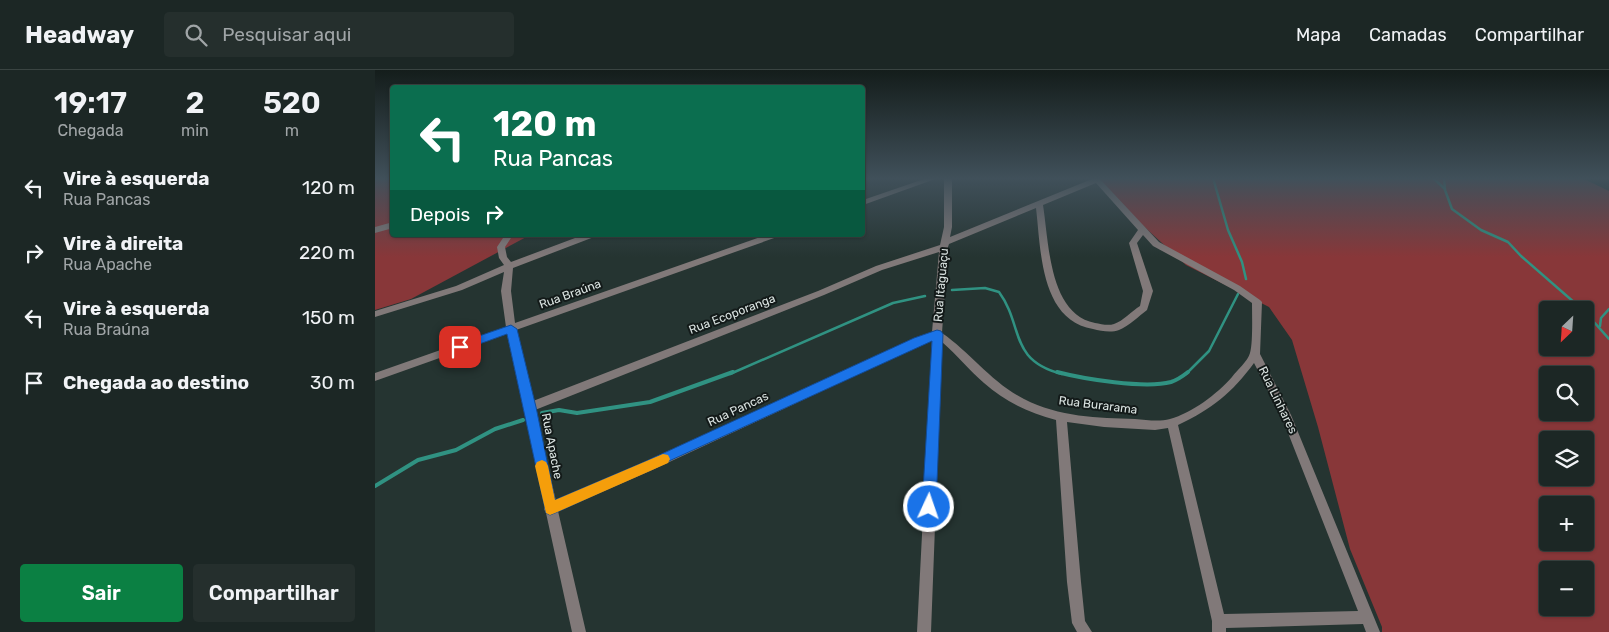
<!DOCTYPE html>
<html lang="pt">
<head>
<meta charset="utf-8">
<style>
	body { margin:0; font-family:Rubik,sans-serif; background:#252f2d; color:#f1f3f6; height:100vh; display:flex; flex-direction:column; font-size:19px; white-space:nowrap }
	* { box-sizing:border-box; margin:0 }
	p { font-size:16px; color:#a0a5a7 }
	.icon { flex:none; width:28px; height:28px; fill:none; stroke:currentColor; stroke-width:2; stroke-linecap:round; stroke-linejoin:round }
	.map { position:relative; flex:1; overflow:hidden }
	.details { display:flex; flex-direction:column; background:#1c2725; width:375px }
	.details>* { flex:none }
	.guide { position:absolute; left:15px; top:15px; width:475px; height:152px; border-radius:5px; box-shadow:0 1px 4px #0004,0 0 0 1px #3a4442; background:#0b6e4f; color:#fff; overflow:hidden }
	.needle { width:32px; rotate:205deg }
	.controls { position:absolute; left:1164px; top:231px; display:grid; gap:10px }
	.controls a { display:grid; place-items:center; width:55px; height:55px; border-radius:5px; background:#1c2725; box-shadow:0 1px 4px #0004,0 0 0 1px #3a4442; font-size:25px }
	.pin { position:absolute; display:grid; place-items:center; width:42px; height:42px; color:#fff; margin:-21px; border-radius:10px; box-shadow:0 2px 8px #0006 }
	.me { position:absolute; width:55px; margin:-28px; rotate:3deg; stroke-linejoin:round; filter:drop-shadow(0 0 4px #0008) }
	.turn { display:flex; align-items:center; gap:18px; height:105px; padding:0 20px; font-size:22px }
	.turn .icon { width:65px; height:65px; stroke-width:2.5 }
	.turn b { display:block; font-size:35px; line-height:42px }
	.then { display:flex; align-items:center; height:48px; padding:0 20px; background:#0003; gap:10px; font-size:19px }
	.eta { display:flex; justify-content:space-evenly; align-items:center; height:85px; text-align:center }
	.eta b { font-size:30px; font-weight:600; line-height:35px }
	.action { display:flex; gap:10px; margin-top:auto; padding:10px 20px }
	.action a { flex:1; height:58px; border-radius:5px; background:#0b8043; color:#fff; font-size:20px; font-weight:600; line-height:58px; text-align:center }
	.action a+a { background:#252f2d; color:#f1f3f6 }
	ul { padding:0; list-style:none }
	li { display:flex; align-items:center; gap:15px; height:65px; padding:0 20px }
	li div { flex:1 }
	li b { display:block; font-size:19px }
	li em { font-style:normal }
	header { display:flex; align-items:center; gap:30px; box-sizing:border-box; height:70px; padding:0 25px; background:#1c2725; border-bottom:1px solid #3a4442 }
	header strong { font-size:24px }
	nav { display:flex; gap:28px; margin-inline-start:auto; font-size:18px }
	.search { width:350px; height:45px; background:#252f2d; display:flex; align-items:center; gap:12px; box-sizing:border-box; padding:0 18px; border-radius:5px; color:#a0a5a7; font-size:19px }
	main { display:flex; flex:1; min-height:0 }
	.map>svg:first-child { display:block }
	.green { fill:#883739; fill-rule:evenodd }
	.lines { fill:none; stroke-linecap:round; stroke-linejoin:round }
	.stream-far1 { stroke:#309282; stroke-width:2.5 }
	.stream { stroke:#309282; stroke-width:4 }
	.minor { fill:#817979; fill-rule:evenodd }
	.route { fill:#1a73e8; stroke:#114b97 }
	.slow { fill:#f59e0b }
	.labels { text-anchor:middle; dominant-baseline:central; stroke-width:4; stroke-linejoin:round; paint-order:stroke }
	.street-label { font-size:12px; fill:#dae3e1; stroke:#131a19 }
</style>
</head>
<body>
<header>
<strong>Headway</strong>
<div class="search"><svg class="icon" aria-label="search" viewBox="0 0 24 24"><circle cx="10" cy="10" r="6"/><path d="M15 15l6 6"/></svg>Pesquisar aqui</div>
<nav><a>Mapa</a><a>Camadas</a><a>Compartilhar</a></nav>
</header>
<main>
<section class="details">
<div class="eta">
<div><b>19:17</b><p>Chegada</p></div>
<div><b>2</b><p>min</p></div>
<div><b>520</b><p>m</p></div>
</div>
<ul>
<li><svg class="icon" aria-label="left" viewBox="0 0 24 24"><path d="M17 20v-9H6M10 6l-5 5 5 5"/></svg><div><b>Vire à esquerda</b><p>Rua Pancas</p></div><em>120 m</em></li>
<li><svg class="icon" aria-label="right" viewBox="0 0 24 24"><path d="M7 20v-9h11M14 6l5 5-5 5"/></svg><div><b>Vire à direita</b><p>Rua Apache</p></div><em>220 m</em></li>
<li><svg class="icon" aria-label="left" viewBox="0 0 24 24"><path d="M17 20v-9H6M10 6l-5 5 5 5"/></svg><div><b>Vire à esquerda</b><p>Rua Braúna</p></div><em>150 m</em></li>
<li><svg class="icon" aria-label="arrive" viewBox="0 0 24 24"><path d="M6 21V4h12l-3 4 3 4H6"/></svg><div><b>Chegada ao destino</b></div><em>30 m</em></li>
</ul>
<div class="action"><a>Sair</a><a>Compartilhar</a></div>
</section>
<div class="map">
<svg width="1234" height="562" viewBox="0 0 1234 562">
	<rect width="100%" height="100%" fill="#253431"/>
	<!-- green -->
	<g class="green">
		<path d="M 0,108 L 17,108 L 18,165 L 155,165 L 36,229 L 0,240 Z"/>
		<path d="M 716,108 L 1207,108 L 1234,121 L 1234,562 L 1007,562 L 1007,557 L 975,479 L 943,357 L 917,270 L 894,237 L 811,195 ZM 1172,240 L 1210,240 L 1210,278 L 1172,278 ZM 1172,305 L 1210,305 L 1210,342 L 1172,342 ZM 1172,370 L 1210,370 L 1210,408 L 1172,408 ZM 1172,435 L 1210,435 L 1210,472 L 1172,472 ZM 1172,500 L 1210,500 L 1210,538 L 1172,538 Z"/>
	</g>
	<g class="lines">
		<!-- stream-far1 -->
		<g class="stream-far1">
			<path d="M 838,108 L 853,160 L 867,192 L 871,209"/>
			<path d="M 1058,108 L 1070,119"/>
			<path d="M 1069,108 L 1070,120 L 1077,139 L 1106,160 L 1133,172 L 1146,186 L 1208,240"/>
			<path d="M 577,220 L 610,218 L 624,222 C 649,256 633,290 687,304"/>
			<path d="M 1210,242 L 1234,269"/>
			<path d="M 1225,256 L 1226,248 L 1234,239"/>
			<path d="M 355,304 L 518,233 L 550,226"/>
			<path d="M 811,304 L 834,281 L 863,224"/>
		</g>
		<!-- stream -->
		<g class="stream">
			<path d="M 682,302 C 709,309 770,319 796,312 C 802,310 808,306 813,302"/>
			<path d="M 167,343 L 184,340 L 202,343 L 275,332 L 358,302"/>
			<path d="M 0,416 L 43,390 L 81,380 L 120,359 L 148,350"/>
		</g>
		<!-- minor -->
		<g class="minor">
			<path d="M 552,108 L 563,108 L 488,135 L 488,130 Z"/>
			<path d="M 569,108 L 577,108 L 577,157 L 575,167 L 717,109 L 716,108 L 724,108 L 784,172 L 865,216 L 885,230 L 887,232 L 885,284 L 916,345 L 1005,562 L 991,562 L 988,554 L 851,558 L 851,562 L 837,562 L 837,551 L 793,358 L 780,360 L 729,357 L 692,352 L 706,512 L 710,551 L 717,562 L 702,562 L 697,553 L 692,512 L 681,350 C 654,343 629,331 609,313 C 594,300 582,285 567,272 L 556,562 L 542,562 L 557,270 L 275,401 L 183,441 L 211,562 L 197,562 L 171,443 L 169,439 L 170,437 L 132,264 L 0,311 L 0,303 L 131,257 L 126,221 L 129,202 L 87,220 L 0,247 L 0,241 L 81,216 L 129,195 L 124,188 L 122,177 L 130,165 L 138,165 L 130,177 L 132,187 L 136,192 L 208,165 L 220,165 L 219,167 L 138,198 L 136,221 L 140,253 L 391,165 L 403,165 L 402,167 L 141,260 L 158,331 L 443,221 L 501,196 L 565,175 L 569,157 ZM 721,113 L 763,160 L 754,173 L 768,221 L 765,236 C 757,241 748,251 739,254 C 733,256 726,254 720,253 C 674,244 674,173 668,135 ZM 661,138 C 666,180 665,250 718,259 C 726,261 736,263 744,260 C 754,256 764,246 772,240 L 778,221 L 762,173 L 768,165 L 778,176 L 859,220 L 877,233 C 877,245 878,273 875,283 C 873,291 862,300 857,307 C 842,324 817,343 795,349 C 784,352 772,350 760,349 C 723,348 684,347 649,329 C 617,313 596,283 567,263 L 573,177 L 574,174 ZM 564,182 L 557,262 L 540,268 L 267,393 L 181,431 L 160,340 L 449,225 L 507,200 ZM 879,293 L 906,345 L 983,541 L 849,544 L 803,355 C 837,339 857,323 879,293 Z"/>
			<path d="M 18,152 L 18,158 L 0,163 L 0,157 Z"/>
		</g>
	</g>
	<!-- sky -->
	<linearGradient id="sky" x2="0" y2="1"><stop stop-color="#141d1b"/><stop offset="0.58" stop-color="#40505a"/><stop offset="1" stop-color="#40505a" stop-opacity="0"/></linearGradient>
	<rect width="1234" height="187" fill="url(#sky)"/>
	<!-- route -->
	<path class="route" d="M 136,255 L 142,259 L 161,337 L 180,430 L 267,393 L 539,268 L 562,260 L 566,261 L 568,264 L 561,437 L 559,442 L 554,444 L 549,442 L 547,437 L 557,271 L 180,443 L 175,445 L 171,443 L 132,264 L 85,281 L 79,277 L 81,274 Z"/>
	<!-- slow -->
	<path class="slow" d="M 288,384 L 293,385 L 295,389 L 293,393 L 180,443 L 175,445 L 171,443 L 160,396 L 162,392 L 167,390 L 171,392 L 173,396 L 180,430 Z"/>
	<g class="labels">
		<!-- street labels -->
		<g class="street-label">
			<text transform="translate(566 215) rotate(-85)">Rua Itaguaçu</text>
			<text transform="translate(195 224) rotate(-20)">Rua Braúna</text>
			<text transform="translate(357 244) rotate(-21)">Rua Ecoporanga</text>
			<text transform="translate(903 330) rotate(64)">Rua Linhares</text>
			<text transform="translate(723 335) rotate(7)">Rua Burarama</text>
			<text transform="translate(363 339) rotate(-25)">Rua Pancas</text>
			<text transform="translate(177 376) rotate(79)">Rua Apache</text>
		</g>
	</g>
</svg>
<div class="controls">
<a><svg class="needle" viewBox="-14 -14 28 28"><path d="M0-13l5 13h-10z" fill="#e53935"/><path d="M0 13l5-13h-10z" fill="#a0a5a7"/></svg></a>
<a><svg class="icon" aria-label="search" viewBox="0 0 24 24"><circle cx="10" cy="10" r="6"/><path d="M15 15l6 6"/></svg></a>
<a><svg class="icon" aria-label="layers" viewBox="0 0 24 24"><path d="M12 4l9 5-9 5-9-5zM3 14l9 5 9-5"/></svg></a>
<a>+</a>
<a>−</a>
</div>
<div class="pin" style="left:85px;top:277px;background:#d93025"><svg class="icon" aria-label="arrive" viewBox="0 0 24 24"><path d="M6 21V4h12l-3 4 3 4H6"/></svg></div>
<svg class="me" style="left:554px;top:437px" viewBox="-20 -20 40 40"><circle r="17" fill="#1a73e8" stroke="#fff" stroke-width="3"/><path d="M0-11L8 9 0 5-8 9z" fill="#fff"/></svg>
<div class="guide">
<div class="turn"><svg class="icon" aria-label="left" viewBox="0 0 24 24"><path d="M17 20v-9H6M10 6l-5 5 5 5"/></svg><div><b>120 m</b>Rua Pancas</div></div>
<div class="then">Depois<svg class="icon" aria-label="right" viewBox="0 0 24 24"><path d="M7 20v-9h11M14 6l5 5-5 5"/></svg></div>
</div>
</div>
</main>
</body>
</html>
